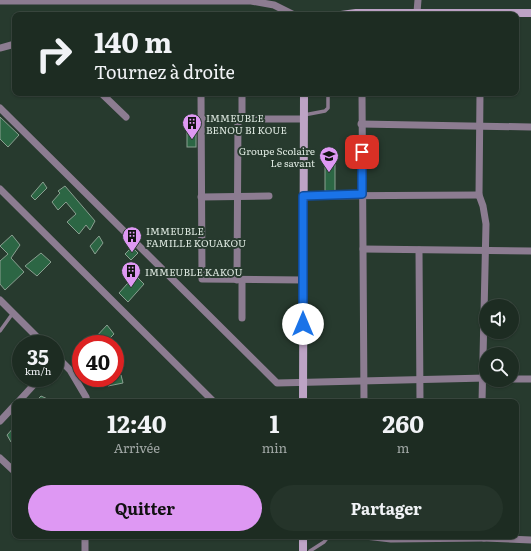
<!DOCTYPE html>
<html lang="fr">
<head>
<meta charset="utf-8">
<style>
	body { margin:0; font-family:Literata,serif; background:#25342a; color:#f1f3f6; height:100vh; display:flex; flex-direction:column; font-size:15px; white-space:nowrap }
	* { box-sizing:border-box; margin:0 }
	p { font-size:13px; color:#a0a7a5 }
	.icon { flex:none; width:22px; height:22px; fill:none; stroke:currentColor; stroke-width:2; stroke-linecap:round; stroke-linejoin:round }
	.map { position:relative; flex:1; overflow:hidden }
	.drawer { position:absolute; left:12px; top:399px; width:507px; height:140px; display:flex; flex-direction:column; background:#1d2c22; border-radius:8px; box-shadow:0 1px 3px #0004,0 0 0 1px #3b4840 }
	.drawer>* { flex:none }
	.guide { position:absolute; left:12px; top:12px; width:507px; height:84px; border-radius:8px; box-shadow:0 1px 3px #0004,0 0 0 1px #3b4840; background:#1d2c22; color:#f1f3f6; overflow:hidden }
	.tools { position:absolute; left:479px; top:299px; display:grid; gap:8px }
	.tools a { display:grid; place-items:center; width:40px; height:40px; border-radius:50%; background:#1d2c22; box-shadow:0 1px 3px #0004,0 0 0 1px #3b4840; font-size:20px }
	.speed { position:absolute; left:12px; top:335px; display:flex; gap:8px; font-size:20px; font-weight:700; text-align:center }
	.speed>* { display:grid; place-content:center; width:52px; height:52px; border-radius:50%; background:#1d2c22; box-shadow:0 1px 3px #0004,0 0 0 1px #3b4840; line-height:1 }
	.speed small { font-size:10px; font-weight:400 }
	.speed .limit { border:6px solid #d22; background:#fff; color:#111 }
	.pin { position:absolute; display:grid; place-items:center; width:34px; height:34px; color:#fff; margin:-17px; border-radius:8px; box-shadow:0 2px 6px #0006 }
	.me { position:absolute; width:44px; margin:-22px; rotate:0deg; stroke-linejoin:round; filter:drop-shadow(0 0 3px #0008) }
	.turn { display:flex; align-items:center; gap:14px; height:84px; padding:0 16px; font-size:18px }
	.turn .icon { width:52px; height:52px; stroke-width:2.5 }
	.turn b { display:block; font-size:28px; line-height:34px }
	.eta { display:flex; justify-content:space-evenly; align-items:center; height:68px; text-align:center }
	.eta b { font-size:24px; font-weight:700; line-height:28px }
	.action { display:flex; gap:8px; margin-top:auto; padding:8px 16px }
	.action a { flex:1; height:46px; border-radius:24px; background:#de98f3; color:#111; font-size:16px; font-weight:700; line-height:46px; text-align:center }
	.action a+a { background:#25342a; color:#f1f3f6 }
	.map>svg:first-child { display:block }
	.building { fill:#2c6644; stroke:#899f90 }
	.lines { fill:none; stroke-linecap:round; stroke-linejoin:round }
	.lane { stroke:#8c7c91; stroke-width:3.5 }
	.street { stroke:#8c7c91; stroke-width:7 }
	.secondary { stroke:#bda3c5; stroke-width:8 }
	.route-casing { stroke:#114b97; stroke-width:10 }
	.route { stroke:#1a73e8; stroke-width:7 }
	.labels { text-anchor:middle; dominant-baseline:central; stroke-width:4; stroke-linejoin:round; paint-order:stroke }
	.poi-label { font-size:10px; fill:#dde8e0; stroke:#273a2e; text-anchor:start }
</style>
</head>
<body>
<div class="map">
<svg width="531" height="551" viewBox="0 0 531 551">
	<rect width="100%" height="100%" fill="#273a2e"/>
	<!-- building -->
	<g class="building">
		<path d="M 0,117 L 19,135 L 8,147 L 0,139 Z"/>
		<rect x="187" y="132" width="9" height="15"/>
		<rect x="325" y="155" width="10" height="36"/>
		<path d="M 43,182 L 47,188 L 35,200 L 31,196 Z"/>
		<path d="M 65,186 L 95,221 L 90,230 L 86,225 L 79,234 L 67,222 L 76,214 L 66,202 L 58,210 L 52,202 L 60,193 L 58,191 Z"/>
		<path d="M 12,235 L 20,245 L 11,258 L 24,272 L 5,290 L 0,284 L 0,261 L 8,254 L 0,246 Z"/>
		<path d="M 99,236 L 103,243 L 95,254 L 90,246 Z"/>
		<path d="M 132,247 L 138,253 L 131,260 L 125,254 Z"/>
		<path d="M 41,253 L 51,262 L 37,276 L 25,266 Z"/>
		<path d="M 135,275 L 144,284 L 128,302 L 119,293 Z"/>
		<path d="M 107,325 L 114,334 L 110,338 L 116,344 L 103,344 L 95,338 Z"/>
		<path d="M 121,375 L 123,383 L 108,386 L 107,379 Z"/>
		<path d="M 41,396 L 54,402 L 35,402 Z"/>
		<path d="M 15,426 L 15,439 L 11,442 L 7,435 Z"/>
	</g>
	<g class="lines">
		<!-- lane -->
		<g class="lane">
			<path d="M 304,115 L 325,111 L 328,108 L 328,93"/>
			<path d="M 0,331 L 13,313"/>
			<path d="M 310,551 L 324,542 L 329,536"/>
		</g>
		<!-- street -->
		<g class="street">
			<path d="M 0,1 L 251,1 L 274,5 L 294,15"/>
			<path d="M 417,12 L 418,0"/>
			<path d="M 0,48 L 15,44"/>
			<path d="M 101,93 L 126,117"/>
			<path d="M 201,93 L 202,279 L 303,280"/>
			<path d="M 242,93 L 242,119"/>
			<path d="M 362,93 L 364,402"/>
			<path d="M 480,93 L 479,195 L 483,206 L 486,224 L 482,402"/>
			<path d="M 0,108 L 277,383 L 486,378"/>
			<path d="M 201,119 L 304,119"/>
			<path d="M 361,124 L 531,127"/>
			<path d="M 0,189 L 214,402"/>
			<path d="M 303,196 L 479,195"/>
			<path d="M 201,197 L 269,196"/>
			<path d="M 363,249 L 531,251"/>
			<path d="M 419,250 L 420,402"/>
			<path d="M 237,280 L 238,119"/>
			<path d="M 242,280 L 242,318"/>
			<path d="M 0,300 L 44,344"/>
			<path d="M 55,355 L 70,370 L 86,397 L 87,402"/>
			<path d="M 512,379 L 531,379"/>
			<path d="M 18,402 L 40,378"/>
			<path d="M 0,421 L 15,405"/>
			<path d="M 0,458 L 15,472"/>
			<path d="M 365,536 L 391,539 L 484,538"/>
			<path d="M 484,536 L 484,538 L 531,540"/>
			<path d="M 85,551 L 85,536"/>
		</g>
		<!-- secondary -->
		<g class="secondary">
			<path d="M 341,15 L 356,13 L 531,13"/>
			<path d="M 303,402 L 304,93"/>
			<path d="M 303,536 L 303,551"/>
		</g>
	</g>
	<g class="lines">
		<!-- route casing -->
		<g class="route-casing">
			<path id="route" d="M 303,324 L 303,196 L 362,194 L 362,152"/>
		</g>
		<!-- route -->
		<use href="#route" class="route"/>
	</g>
	<!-- icons -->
	<defs>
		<g id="building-pin" transform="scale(1)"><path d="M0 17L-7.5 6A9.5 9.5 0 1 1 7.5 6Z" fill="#de98f3" stroke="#273a2e"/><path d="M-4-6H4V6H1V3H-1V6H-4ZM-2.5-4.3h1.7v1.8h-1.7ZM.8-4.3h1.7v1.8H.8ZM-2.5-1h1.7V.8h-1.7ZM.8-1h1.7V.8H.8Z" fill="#111"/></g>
		<g id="school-pin" transform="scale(1)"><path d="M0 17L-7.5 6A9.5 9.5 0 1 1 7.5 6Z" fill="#de98f3" stroke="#273a2e"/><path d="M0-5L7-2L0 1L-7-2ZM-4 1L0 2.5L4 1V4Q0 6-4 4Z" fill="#111"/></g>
	</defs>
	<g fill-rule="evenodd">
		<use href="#building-pin" x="192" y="123"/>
		<use href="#school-pin" x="329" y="156"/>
		<use href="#building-pin" x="132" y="236"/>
		<use href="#building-pin" x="131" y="271"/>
	</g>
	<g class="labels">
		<!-- poi labels -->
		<g class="poi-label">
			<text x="206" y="117">IMMEUBLE<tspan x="206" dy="12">BENOU BI KOUE</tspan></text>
			<text x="315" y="150" text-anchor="end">Groupe Scolaire<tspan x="315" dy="12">Le savant</tspan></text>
			<text x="146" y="230">IMMEUBLE<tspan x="146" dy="12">FAMILLE KOUAKOU</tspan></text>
			<text x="145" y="271">IMMEUBLE KAKOU</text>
		</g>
	</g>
</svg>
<div class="tools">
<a><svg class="icon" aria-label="sound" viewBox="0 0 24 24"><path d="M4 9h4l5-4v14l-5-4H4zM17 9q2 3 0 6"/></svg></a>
<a><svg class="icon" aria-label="search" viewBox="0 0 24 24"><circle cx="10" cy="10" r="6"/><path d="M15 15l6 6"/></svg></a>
</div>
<div class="speed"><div>35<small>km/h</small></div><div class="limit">40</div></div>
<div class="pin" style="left:362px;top:152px;background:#d93025"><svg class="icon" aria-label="arrive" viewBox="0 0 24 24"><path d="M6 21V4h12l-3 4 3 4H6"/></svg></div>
<svg class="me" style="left:303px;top:324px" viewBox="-20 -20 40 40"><circle r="19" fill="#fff"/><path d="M0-13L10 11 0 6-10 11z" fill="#1a73e8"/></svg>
<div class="guide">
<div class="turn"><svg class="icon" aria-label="right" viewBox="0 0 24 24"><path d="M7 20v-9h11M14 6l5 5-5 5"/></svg><div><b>140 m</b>Tournez à droite</div></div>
</div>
<section class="drawer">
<div class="eta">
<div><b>12:40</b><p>Arrivée</p></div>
<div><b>1</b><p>min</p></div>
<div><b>260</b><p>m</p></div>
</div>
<div class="action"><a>Quitter</a><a>Partager</a></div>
</section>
</div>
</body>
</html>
